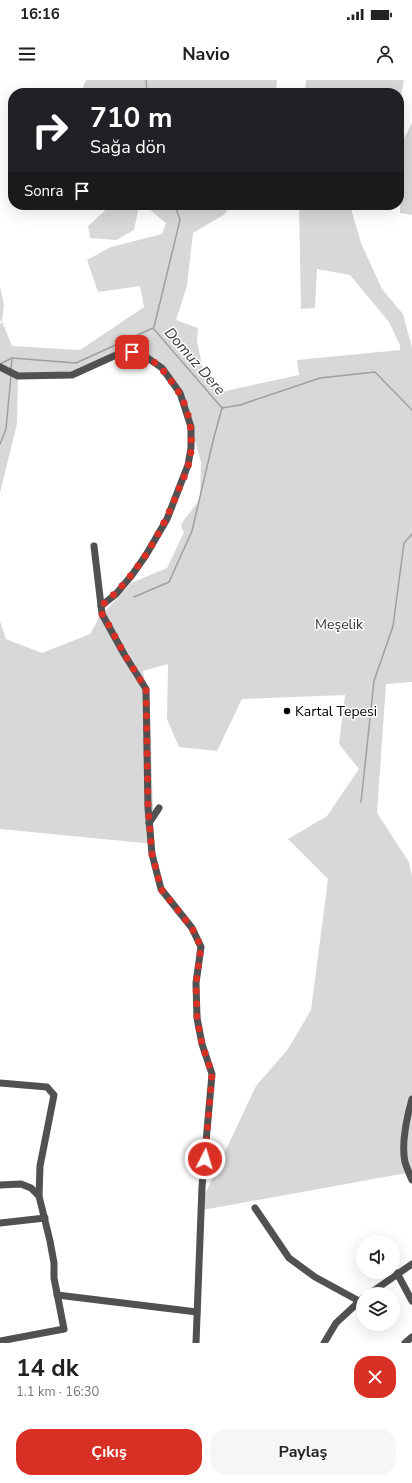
<!DOCTYPE html>
<html lang="tr">
<head>
<meta charset="utf-8">
<style>
	body { margin:0; font-family:"Nunito Sans",sans-serif; background:#f6f6f6; color:#222; height:100vh; display:flex; flex-direction:column; font-size:15px; white-space:nowrap }
	* { box-sizing:border-box; margin:0 }
	p { font-size:13px; color:#767676 }
	.icon { flex:none; width:22px; height:22px; fill:none; stroke:currentColor; stroke-width:2; stroke-linecap:round; stroke-linejoin:round }
	.map { position:relative; height:1263px; overflow:hidden }
	.side { display:flex; flex-direction:column; background:#fff; flex:1 }
	.side>* { flex:none }
	.top-card { position:absolute; left:8px; top:8px; width:396px; height:122px; border-radius:16px; box-shadow:0 4px 16px #0002; background:#202124; color:#fff; overflow:hidden }
	.controls { position:absolute; left:356px; top:1155px; display:grid; gap:8px }
	.controls a { display:grid; place-items:center; width:44px; height:44px; border-radius:50%; background:#fff; box-shadow:0 4px 16px #0002; font-size:20px }
	.pin { position:absolute; display:grid; place-items:center; width:34px; height:34px; color:#fff; margin:-17px; border-radius:8px; box-shadow:0 2px 6px #0006 }
	.me { position:absolute; width:44px; margin:-22px; rotate:5deg; stroke-linejoin:round; filter:drop-shadow(0 0 3px #0008) }
	.turn { display:flex; align-items:center; gap:14px; height:84px; padding:0 16px; font-size:18px }
	.turn .icon { width:52px; height:52px; stroke-width:2.5 }
	.turn b { display:block; font-size:28px; line-height:34px }
	.then { display:flex; align-items:center; height:38px; padding:0 16px; background:#0003; gap:8px; font-size:15px }
	.round { display:grid; place-items:center; flex:none; width:42px; height:42px; border-radius:16px; background:#f6f6f6 }
	.head { display:flex; align-items:center; justify-content:space-between; height:68px; padding:0 16px }
	h1 { font-size:24px; font-weight:700; line-height:30px }
	.action { display:flex; gap:8px; margin-top:auto; padding:8px 16px }
	.action a { flex:1; height:46px; border-radius:16px; background:#d93025; color:#fff; font-size:16px; font-weight:700; line-height:46px; text-align:center }
	.action a+a { background:#f6f6f6; color:#222 }
	.status { display:flex; justify-content:space-between; align-items:center; height:28px; padding:0 20px; background:#fff; direction:ltr }
	.status svg { height:11px; fill:currentColor }
	header { display:flex; justify-content:space-between; align-items:center; height:52px; padding:0 16px; background:#fff; font-size:18px; font-weight:700 }
	.map>svg:first-child { display:block }
	.green { fill:#d8d8d8 }
	.lines { fill:none; stroke-linecap:round; stroke-linejoin:round }
	.stream { stroke:#9f9f9f; stroke-width:1.5 }
	.minor { stroke:#515151; stroke-width:7 }
	.route { stroke:#d93025; stroke-width:7; stroke-dasharray:0 12.6 }
	.poi-dot { fill:#000; stroke:#fff; stroke-width:1.5 }
	.labels { text-anchor:middle; dominant-baseline:central; stroke-width:3; stroke-linejoin:round; paint-order:stroke }
	.park-label { font-size:14px; fill:#2f2f2f; stroke:#fff }
	.poi-label { font-size:14px; fill:#000; stroke:#fff; text-anchor:start }
	.water-label { font-size:15px; font-style:italic; fill:#404040; stroke:#fff }
</style>
</head>
<body>
<div class="status"><b>16:16</b><svg viewBox="0 0 49 12"><path d="M0 12V9h3v3zM5 12V6h3v6zM10 12V3h3v9zM15 12V0h3v12zM26 1h20v11H26zM47 4h2v5h-2z"/></svg></div>
<header><svg class="icon" aria-label="menu" viewBox="0 0 24 24"><path d="M4 6h16M4 12h16M4 18h16"/></svg>Navio<svg class="icon" aria-label="person" viewBox="0 0 24 24"><circle cx="12" cy="8" r="4"/><path d="M4 21q1-7 8-7t8 7"/></svg></header>
<div class="map">
<svg width="412" height="1263" viewBox="0 0 412 1263">
	<rect width="100%" height="100%" fill="#fff"/>
	<!-- green -->
	<g class="green">
		<path d="M 86,0 L 277,0 L 276,13 L 81,13 Z"/>
		<path d="M 306,0 L 404,0 L 399,28 L 399,13 L 305,13 Z"/>
		<path d="M 412,43 L 412,135 L 400,133 L 401,64 Z"/>
		<path d="M 111,125 L 137,125 L 138,131 L 134,150 L 116,160 L 90,158 L 88,146 Z"/>
		<path d="M 150,125 L 230,125 L 225,134 L 193,153 L 187,206 L 176,240 L 198,248 L 197,262 L 204,293 L 221,312 L 299,295 L 297,280 L 400,270 L 400,265 L 389,242 L 350,195 L 317,189 L 315,228 L 301,229 L 299,125 L 350,125 L 361,163 L 382,209 L 403,234 L 412,268 L 412,602 L 386,604 L 377,733 L 409,782 L 412,796 L 412,1092 L 197,1131 L 256,1006 L 288,969 L 311,930 L 328,799 L 288,759 L 327,736 L 359,689 L 339,664 L 345,615 L 242,619 L 217,671 L 179,667 L 167,639 L 168,584 L 143,591 L 150,629 L 154,764 L 0,749 L 0,541 L 6,559 L 42,573 L 90,554 L 97,542 L 99,535 L 107,529 L 131,503 L 167,488 L 184,452 L 182,449 L 181,444 L 200,419 L 201,382 L 191,347 L 180,313 L 162,288 L 132,272 L 72,295 L 18,296 L 17,344 L 0,413 L 0,244 L 2,242 L 0,240 L 0,207 L 4,224 L 2,241 L 12,266 L 80,270 L 144,227 L 140,206 L 98,212 L 87,180 L 111,167 L 162,154 L 166,143 L 151,131 Z"/>
	</g>
	<g class="lines">
		<!-- stream -->
		<g class="stream">
			<path d="M 146,0 L 147,13"/>
			<path d="M 154,247 L 180,140 L 175,125"/>
			<path d="M 0,284 L 12,278 L 76,283 L 153,248 L 222,328 L 240,325 L 320,298 L 375,292 L 412,330"/>
			<path d="M 11,289 L 12,279"/>
			<path d="M 0,364 L 6,349 L 11,295"/>
			<path d="M 134,517 L 169,502 L 192,451 L 213,361 L 222,328"/>
			<path d="M 361,722 L 374,601 L 393,546 L 404,463 L 412,454"/>
		</g>
		<!-- minor -->
		<g class="minor">
			<path d="M 0,287 L 18,296 L 72,295 L 114,276 L 132,272 L 142,274 L 162,288 L 180,313 L 191,347 L 191,368 L 188,385 L 167,439 L 146,475 L 132,495 L 116,514 L 101,526"/>
			<path d="M 94,466 L 102,534 L 124,574 L 146,609 L 148,728 L 152,774 L 161,809 L 192,848 L 201,867 L 196,903 L 197,938 L 202,964 L 212,994 L 202,1107 L 196,1263"/>
			<path d="M 149,743 L 159,728"/>
			<path d="M 0,1003 L 47,1007 L 54,1015 L 40,1086 L 39,1116"/>
			<path d="M 412,1019 C 407,1037 401,1064 405,1082 C 407,1089 410,1095 412,1100"/>
			<path d="M 0,1105 L 21,1104 L 31,1108 L 39,1116 L 50,1161 L 54,1183 L 54,1198 L 64,1249 L 0,1261"/>
			<path d="M 255,1128 L 289,1178 L 315,1197 L 359,1221"/>
			<path d="M 0,1143 L 45,1138"/>
			<path d="M 397,1193 L 412,1221"/>
			<path d="M 369,1214 L 412,1184"/>
			<path d="M 57,1215 L 197,1232"/>
			<path d="M 324,1263 L 336,1243 L 363,1218"/>
			<path d="M 405,1263 L 412,1257"/>
		</g>
	</g>
	<g class="lines">
		<!-- route -->
		<path class="route" d="M 132,272 C 150,275 162,288 172,302 C 186,320 193,345 191,368 C 191,383 184,397 178,411 C 161,454 137,496 101,526 L 102,534 L 110,547 L 124,574 L 146,609 L 148,728 L 152,774 L 161,809 L 192,848 L 201,867 L 196,903 L 197,938 L 202,964 L 212,994 L 205,1079"/>
	</g>
	<!-- markers -->
	<circle class="poi-dot" cx="287" cy="631" r="4"/>
	<g class="labels">
		<!-- park labels -->
		<g class="park-label">
			<text x="339" y="544">Meşelik</text>
		</g>
		<!-- poi labels -->
		<g class="poi-label">
			<text x="295" y="631">Kartal Tepesi</text>
		</g>
		<!-- water labels -->
		<g class="water-label">
			<text transform="translate(195 281) rotate(49)">Domuz Dere</text>
		</g>
	</g>
</svg>
<div class="controls">
<a><svg class="icon" aria-label="sound" viewBox="0 0 24 24"><path d="M4 9h4l5-4v14l-5-4H4zM17 9q2 3 0 6"/></svg></a>
<a><svg class="icon" aria-label="layers" viewBox="0 0 24 24"><path d="M12 4l9 5-9 5-9-5zM3 14l9 5 9-5"/></svg></a>
</div>
<div class="pin" style="left:132px;top:272px;background:#d93025"><svg class="icon" aria-label="arrive" viewBox="0 0 24 24"><path d="M6 21V4h12l-3 4 3 4H6"/></svg></div>
<svg class="me" style="left:205px;top:1079px" viewBox="-20 -20 40 40"><circle r="17" fill="#d93025" stroke="#fff" stroke-width="3"/><path d="M0-11L8 9 0 5-8 9z" fill="#fff"/></svg>
<div class="top-card">
<div class="turn"><svg class="icon" aria-label="right" viewBox="0 0 24 24"><path d="M7 20v-9h11M14 6l5 5-5 5"/></svg><div><b>710 m</b>Sağa dön</div></div>
<div class="then">Sonra<svg class="icon" aria-label="arrive" viewBox="0 0 24 24"><path d="M6 21V4h12l-3 4 3 4H6"/></svg></div>
</div>
</div>
<section class="side">
<div class="head"><div><h1>14 dk</h1><p>1.1 km · 16:30</p></div><a class="round" style="background:#d93025;color:#fff"><svg class="icon" aria-label="close" viewBox="0 0 24 24"><path d="M6 6l12 12M18 6L6 18"/></svg></a></div>
<div class="action"><a>Çıkış</a><a>Paylaş</a></div>
</section>
</body>
</html>
